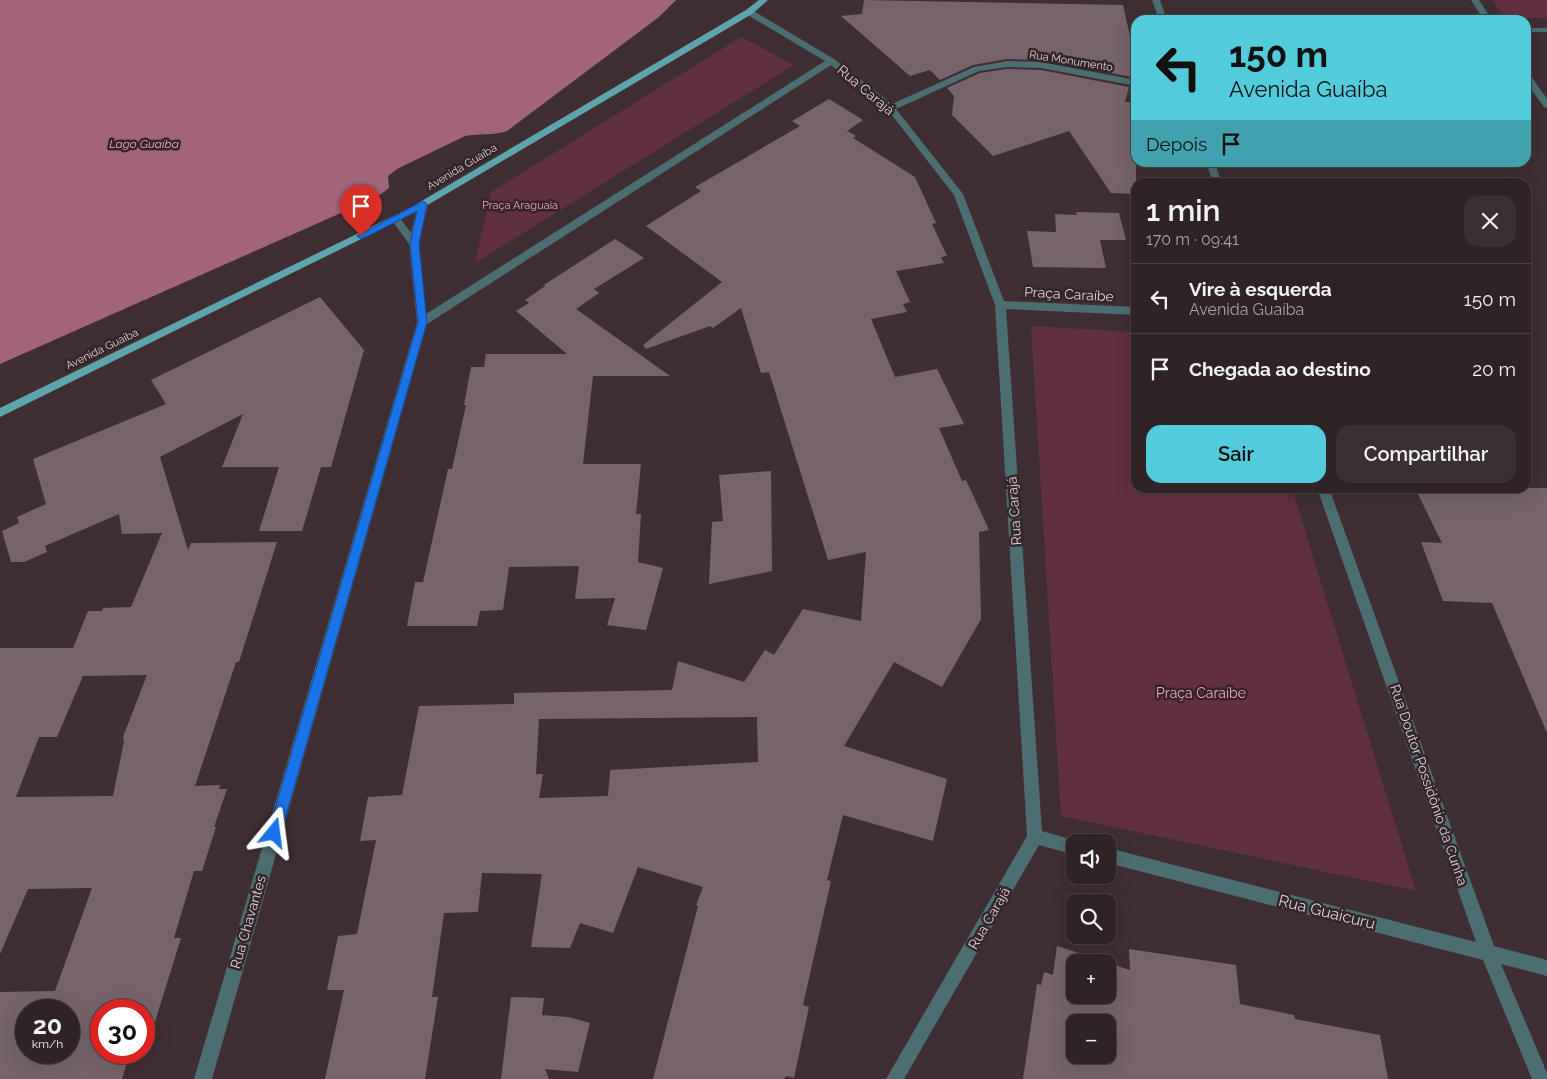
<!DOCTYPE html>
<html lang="pt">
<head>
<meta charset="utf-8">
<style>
	body { margin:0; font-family:Raleway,sans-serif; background:#3b2f33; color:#f1f3f6; height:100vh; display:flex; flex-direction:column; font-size:19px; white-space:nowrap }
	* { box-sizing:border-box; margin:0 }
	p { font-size:16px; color:#a7a4a7 }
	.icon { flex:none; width:28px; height:28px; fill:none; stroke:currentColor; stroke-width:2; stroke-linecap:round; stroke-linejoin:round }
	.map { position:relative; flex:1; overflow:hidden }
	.drawer { position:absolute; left:1131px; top:178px; width:400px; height:315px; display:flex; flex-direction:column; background:#2f2327; border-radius:15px; box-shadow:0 5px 20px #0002,0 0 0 1px #4a4044 }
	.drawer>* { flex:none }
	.top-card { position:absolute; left:1131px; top:15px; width:400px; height:152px; border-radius:15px; box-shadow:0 5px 20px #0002,0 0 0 1px #4a4044; background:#52cbda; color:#111; overflow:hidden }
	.tools { position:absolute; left:1066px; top:834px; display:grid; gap:10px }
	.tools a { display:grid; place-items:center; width:50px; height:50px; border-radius:10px; background:#2f2327; box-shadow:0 5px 20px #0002,0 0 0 1px #4a4044; font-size:25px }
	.speed { position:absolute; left:15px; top:999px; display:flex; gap:10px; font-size:25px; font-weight:700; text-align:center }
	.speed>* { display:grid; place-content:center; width:65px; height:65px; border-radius:50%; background:#2f2327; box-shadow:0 5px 20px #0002,0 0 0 1px #4a4044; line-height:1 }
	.speed small { font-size:12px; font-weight:400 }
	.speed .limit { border:8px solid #d22; background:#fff; color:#111 }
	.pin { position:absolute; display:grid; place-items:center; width:42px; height:42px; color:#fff; margin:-51px -21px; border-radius:50% 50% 50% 0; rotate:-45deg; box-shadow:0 0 5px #0007 }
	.pin .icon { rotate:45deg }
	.me { position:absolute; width:55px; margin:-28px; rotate:16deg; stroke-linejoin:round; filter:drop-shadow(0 0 4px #0008) }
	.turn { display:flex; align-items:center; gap:18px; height:105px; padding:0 15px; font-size:22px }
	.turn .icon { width:65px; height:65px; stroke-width:2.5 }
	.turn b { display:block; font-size:35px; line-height:42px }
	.then { display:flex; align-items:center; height:48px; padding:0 15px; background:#0003; gap:10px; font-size:19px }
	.round { display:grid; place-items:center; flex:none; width:52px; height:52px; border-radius:15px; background:#3b2f33 }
	.head { display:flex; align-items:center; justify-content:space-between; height:85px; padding:0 15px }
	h1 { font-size:30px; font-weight:600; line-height:38px }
	.button { display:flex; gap:10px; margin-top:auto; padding:10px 15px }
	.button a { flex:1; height:58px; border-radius:15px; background:#52cbda; color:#111; font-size:20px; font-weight:600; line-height:58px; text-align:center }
	.button a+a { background:#3b2f33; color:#f1f3f6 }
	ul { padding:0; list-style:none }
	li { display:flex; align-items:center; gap:15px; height:70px; padding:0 15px; border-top:1px solid #4a4044 }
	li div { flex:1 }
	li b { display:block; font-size:19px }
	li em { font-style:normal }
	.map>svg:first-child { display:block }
	.green { fill:#613042 }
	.water { fill:#a26479 }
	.building { fill:#76646a; fill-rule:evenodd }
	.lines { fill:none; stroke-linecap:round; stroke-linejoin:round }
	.minor { fill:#4c6d71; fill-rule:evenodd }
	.major { fill:#5da4ad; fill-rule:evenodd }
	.route { fill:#1a73e8; stroke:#114b97 }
	.labels { text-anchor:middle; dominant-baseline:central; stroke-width:5; stroke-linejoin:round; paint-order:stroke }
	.far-street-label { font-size:11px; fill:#dcd2d5; stroke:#34252a }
	.far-park-label { font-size:11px; fill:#fb9fbe; stroke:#34252a }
	.far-water-label { font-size:12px; font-style:italic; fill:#f5aac3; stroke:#34252a }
	.street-label { font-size:14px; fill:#dcd2d5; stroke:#34252a }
	.park-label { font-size:14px; fill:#fb9fbe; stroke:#34252a }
	.near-street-label { font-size:16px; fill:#dcd2d5; stroke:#34252a }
</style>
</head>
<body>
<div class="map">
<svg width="1547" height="1079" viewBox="0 0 1547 1079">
	<rect width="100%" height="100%" fill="#3f2f34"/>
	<!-- green -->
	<g class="green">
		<path d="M 1492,0 L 1547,0 L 1547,18 L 1505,18 Z"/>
		<path d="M 741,37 L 794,65 L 475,263 L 491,192 Z"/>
		<path d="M 1031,326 L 1136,332 L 1136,488 L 1292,488 L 1416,891 L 1061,816 Z"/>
	</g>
	<!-- water -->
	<path class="water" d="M 0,0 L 676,0 L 659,17 L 507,131 C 493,136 479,133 465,136 L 397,169 L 388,176 L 389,188 L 377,197 L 0,364 Z"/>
	<!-- building -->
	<g class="building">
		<path d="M 864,0 L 1123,5 L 1133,50 L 1136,50 L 1136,62 L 1132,77 L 1041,60 L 1007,59 L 973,65 L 940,80 L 930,70 L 910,76 L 841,16 L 862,14 Z"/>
		<path d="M 1007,69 L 1041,70 L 1129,87 L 1125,102 L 1136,102 L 1136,194 L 1111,193 L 1069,131 L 993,156 L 952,115 L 954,96 L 947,88 L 980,73 Z"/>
		<path d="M 829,99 L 863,120 L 847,131 L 856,136 L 853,138 L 915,177 L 936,223 L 932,224 L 947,256 L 941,257 L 944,263 L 896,271 L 910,302 L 903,304 L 907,312 L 871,319 L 895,377 L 937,369 L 964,424 L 939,428 L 962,481 L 966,480 L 989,530 L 979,532 L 981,619 L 942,687 L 894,662 L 844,746 L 947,779 L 933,841 L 843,815 L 827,880 L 831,881 L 803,1005 L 809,1007 L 794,1078 L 786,1076 L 784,1079 L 653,1079 L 698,906 L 696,905 L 703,887 L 638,867 L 613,933 L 580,923 L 570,948 L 531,947 L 542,874 L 482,873 L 478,912 L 444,913 L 432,997 L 438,997 L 425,1079 L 325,1079 L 344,990 L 327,990 L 338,936 L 357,934 L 376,840 L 360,841 L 368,797 L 402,795 L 419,706 L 514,704 L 514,693 L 672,690 L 678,661 L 744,682 L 765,650 L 774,655 L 803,609 L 861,621 L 866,552 L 828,560 L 769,372 L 761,373 L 741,308 L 713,328 L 710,326 L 646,349 L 643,345 L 722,282 L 646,226 L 701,191 L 695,187 L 800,126 L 792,121 ZM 757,717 L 758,762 L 610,770 L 608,796 L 539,798 L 543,774 L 536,774 L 539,719 Z"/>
		<path d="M 1076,212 L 1119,213 L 1126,240 L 1100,240 L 1106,268 L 1033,267 L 1027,231 L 1056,232 L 1055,214 L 1077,215 Z"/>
		<path d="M 615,239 L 644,258 L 594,289 L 599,293 L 576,309 L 670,376 L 593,376 L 583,464 L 641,464 L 636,514 L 641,514 L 638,562 L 663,568 L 646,630 L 607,625 L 615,598 L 575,599 L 579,566 L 509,567 L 503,610 L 480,611 L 477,626 L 407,626 L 415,582 L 423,582 L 448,469 L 452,469 L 466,405 L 464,405 L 471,367 L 484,367 L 486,354 L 567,354 L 516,311 L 529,303 L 525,300 L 545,286 L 544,285 Z"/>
		<path d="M 320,297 L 364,350 L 331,467 L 321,467 L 302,531 L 259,531 L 279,467 L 222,467 L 243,414 L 160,457 L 188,550 L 191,543 L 277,542 L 239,662 L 236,662 L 195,786 L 220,785 L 219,789 L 227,789 L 214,827 L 216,827 L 202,871 L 194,871 L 174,938 L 181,938 L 149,1041 L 144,1041 L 144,1010 L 101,1010 L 101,1052 L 130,1052 L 122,1079 L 0,1079 L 0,992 L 55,991 L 92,888 L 28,889 L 0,954 L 0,648 L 73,648 L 88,611 L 102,611 L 103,608 L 131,607 L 162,533 L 122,534 L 119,514 L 45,546 L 47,552 L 24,562 L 11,562 L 2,531 L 19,523 L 17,517 L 46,504 L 33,459 L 166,404 L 151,380 ZM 147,675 L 123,737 L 124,741 L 113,796 L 16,797 L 39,737 L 57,737 L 83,676 ZM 26,1010 L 69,1010 L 69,1052 L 26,1052 Z"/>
		<path d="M 771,471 L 772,571 L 709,584 L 712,522 L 723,521 L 719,475 Z"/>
		<path d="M 1415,488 L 1547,488 L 1547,733 L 1492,603 L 1443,601 L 1421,542 L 1442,543 Z"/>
		<path d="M 1057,946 L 1107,962 L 1075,962 L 1075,995 L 1108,995 L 1108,963 L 1130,970 L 1129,949 L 1236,965 L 1240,1004 L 1294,1015 L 1295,1019 L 1380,1035 L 1388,1079 L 1023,1079 L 1037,984 L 1041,985 L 1044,972 L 1053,975 ZM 1075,1022 L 1108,1022 L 1108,1055 L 1075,1055 Z"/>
		<path d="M 511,997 L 544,998 L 542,1015 L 568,1017 L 590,1023 L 578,1072 L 545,1069 L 549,1079 L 501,1079 Z"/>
	</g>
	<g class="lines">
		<!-- minor -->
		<g class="minor">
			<path d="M 1152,0 L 1160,0 L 1167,20 L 1159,20 Z"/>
			<path d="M 1471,0 L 1479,0 L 1492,20 L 1484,20 Z"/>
			<path d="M 746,10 L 752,10 L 834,59 L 892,104 L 974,67 L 1007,61 L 1041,62 L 1136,80 L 1136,86 L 1041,68 L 1007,67 L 979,71 L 896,109 L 963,194 L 1004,301 L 1136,307 L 1136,315 L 1006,309 L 1042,831 L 1080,842 L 1075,842 L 1075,855 L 1039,845 L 904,1079 L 886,1079 L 1027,836 L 995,305 L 954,195 L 888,110 L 831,65 L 427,324 L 212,1079 L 194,1079 L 417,322 L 409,244 L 391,219 L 393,217 L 399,217 L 411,233 L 418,204 L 423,201 L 428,204 L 419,244 L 426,314 L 825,61 L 746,14 Z"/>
			<rect x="1526" y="28" width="21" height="4"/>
			<path d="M 1526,72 L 1529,73 L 1547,99 L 1547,108 L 1544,107 L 1526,82 Z"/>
			<path d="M 1206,162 L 1215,162 L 1221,182 L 1213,182 Z"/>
			<path d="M 1317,488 L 1329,488 L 1494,946 L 1547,960 L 1547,976 L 1501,964 L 1547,1073 L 1547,1079 L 1532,1079 L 1483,960 L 1108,863 L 1108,848 L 1476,942 Z"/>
		</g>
		<!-- major -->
		<path class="major" d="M 759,0 L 768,0 L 752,14 L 414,213 L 0,417 L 0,408 L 408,209 L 746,10 Z"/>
	</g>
	<!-- route -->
	<path class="route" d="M 423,201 L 427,204 L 419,244 L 427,322 L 281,833 L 279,838 L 274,840 L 270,838 L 268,833 L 418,322 L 410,244 L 417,211 L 364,238 L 361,239 L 357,236 Z"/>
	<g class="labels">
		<!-- far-street labels -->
		<g class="far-street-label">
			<text transform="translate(1071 61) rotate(9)">Rua Monumento</text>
			<text transform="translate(462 167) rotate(-31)">Avenida Guaíba</text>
			<text transform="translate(102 349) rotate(-26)">Avenida Guaíba</text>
		</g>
		<!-- far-park labels -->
		<g class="far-park-label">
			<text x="520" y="205">Praça Araguaia</text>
		</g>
		<!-- far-water labels -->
		<g class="far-water-label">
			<text x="144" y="144">Lago Guaíba</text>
		</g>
		<!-- street labels -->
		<g class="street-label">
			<text transform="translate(866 90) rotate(40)">Rua Carajá</text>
			<text transform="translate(1069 294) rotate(3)">Praça Caraíbe</text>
			<text transform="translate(1014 511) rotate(-94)">Rua Carajá</text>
			<text transform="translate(1429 785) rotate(71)">Rua Doutor Possidônio da Cunha</text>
			<text transform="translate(989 918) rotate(-60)">Rua Carajá</text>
			<text transform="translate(248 922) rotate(-74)">Rua Chavantes</text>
		</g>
		<!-- park labels -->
		<g class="park-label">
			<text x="1201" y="693">Praça Caraíbe</text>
		</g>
		<!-- near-street labels -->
		<g class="near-street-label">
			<text transform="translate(1327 912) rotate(14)">Rua Guaicuru</text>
		</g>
	</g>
</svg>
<div class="tools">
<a><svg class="icon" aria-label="sound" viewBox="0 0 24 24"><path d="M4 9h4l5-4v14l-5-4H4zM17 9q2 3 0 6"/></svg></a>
<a><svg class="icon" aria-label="search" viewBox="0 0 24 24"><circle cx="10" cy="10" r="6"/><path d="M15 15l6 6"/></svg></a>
<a>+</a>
<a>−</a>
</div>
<div class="speed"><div>20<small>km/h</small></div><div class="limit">30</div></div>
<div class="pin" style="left:361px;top:236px;background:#d93025"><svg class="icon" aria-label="arrive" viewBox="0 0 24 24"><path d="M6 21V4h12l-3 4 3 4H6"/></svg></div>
<svg class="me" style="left:274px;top:833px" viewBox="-20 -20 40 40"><path d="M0-17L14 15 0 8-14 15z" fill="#1a73e8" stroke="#fff" stroke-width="4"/></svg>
<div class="top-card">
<div class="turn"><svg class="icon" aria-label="left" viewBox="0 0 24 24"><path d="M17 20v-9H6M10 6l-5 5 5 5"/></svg><div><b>150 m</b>Avenida Guaíba</div></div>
<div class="then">Depois<svg class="icon" aria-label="arrive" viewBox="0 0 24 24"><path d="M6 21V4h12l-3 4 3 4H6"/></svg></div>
</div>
<section class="drawer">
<div class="head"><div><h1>1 min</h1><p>170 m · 09:41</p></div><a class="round"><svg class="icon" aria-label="close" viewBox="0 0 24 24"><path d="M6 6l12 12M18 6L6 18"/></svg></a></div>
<ul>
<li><svg class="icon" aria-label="left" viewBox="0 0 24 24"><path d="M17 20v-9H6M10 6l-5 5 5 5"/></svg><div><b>Vire à esquerda</b><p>Avenida Guaíba</p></div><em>150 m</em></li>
<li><svg class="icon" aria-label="arrive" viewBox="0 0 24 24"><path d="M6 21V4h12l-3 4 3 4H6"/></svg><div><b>Chegada ao destino</b></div><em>20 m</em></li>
</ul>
<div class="button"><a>Sair</a><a>Compartilhar</a></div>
</section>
</div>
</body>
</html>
